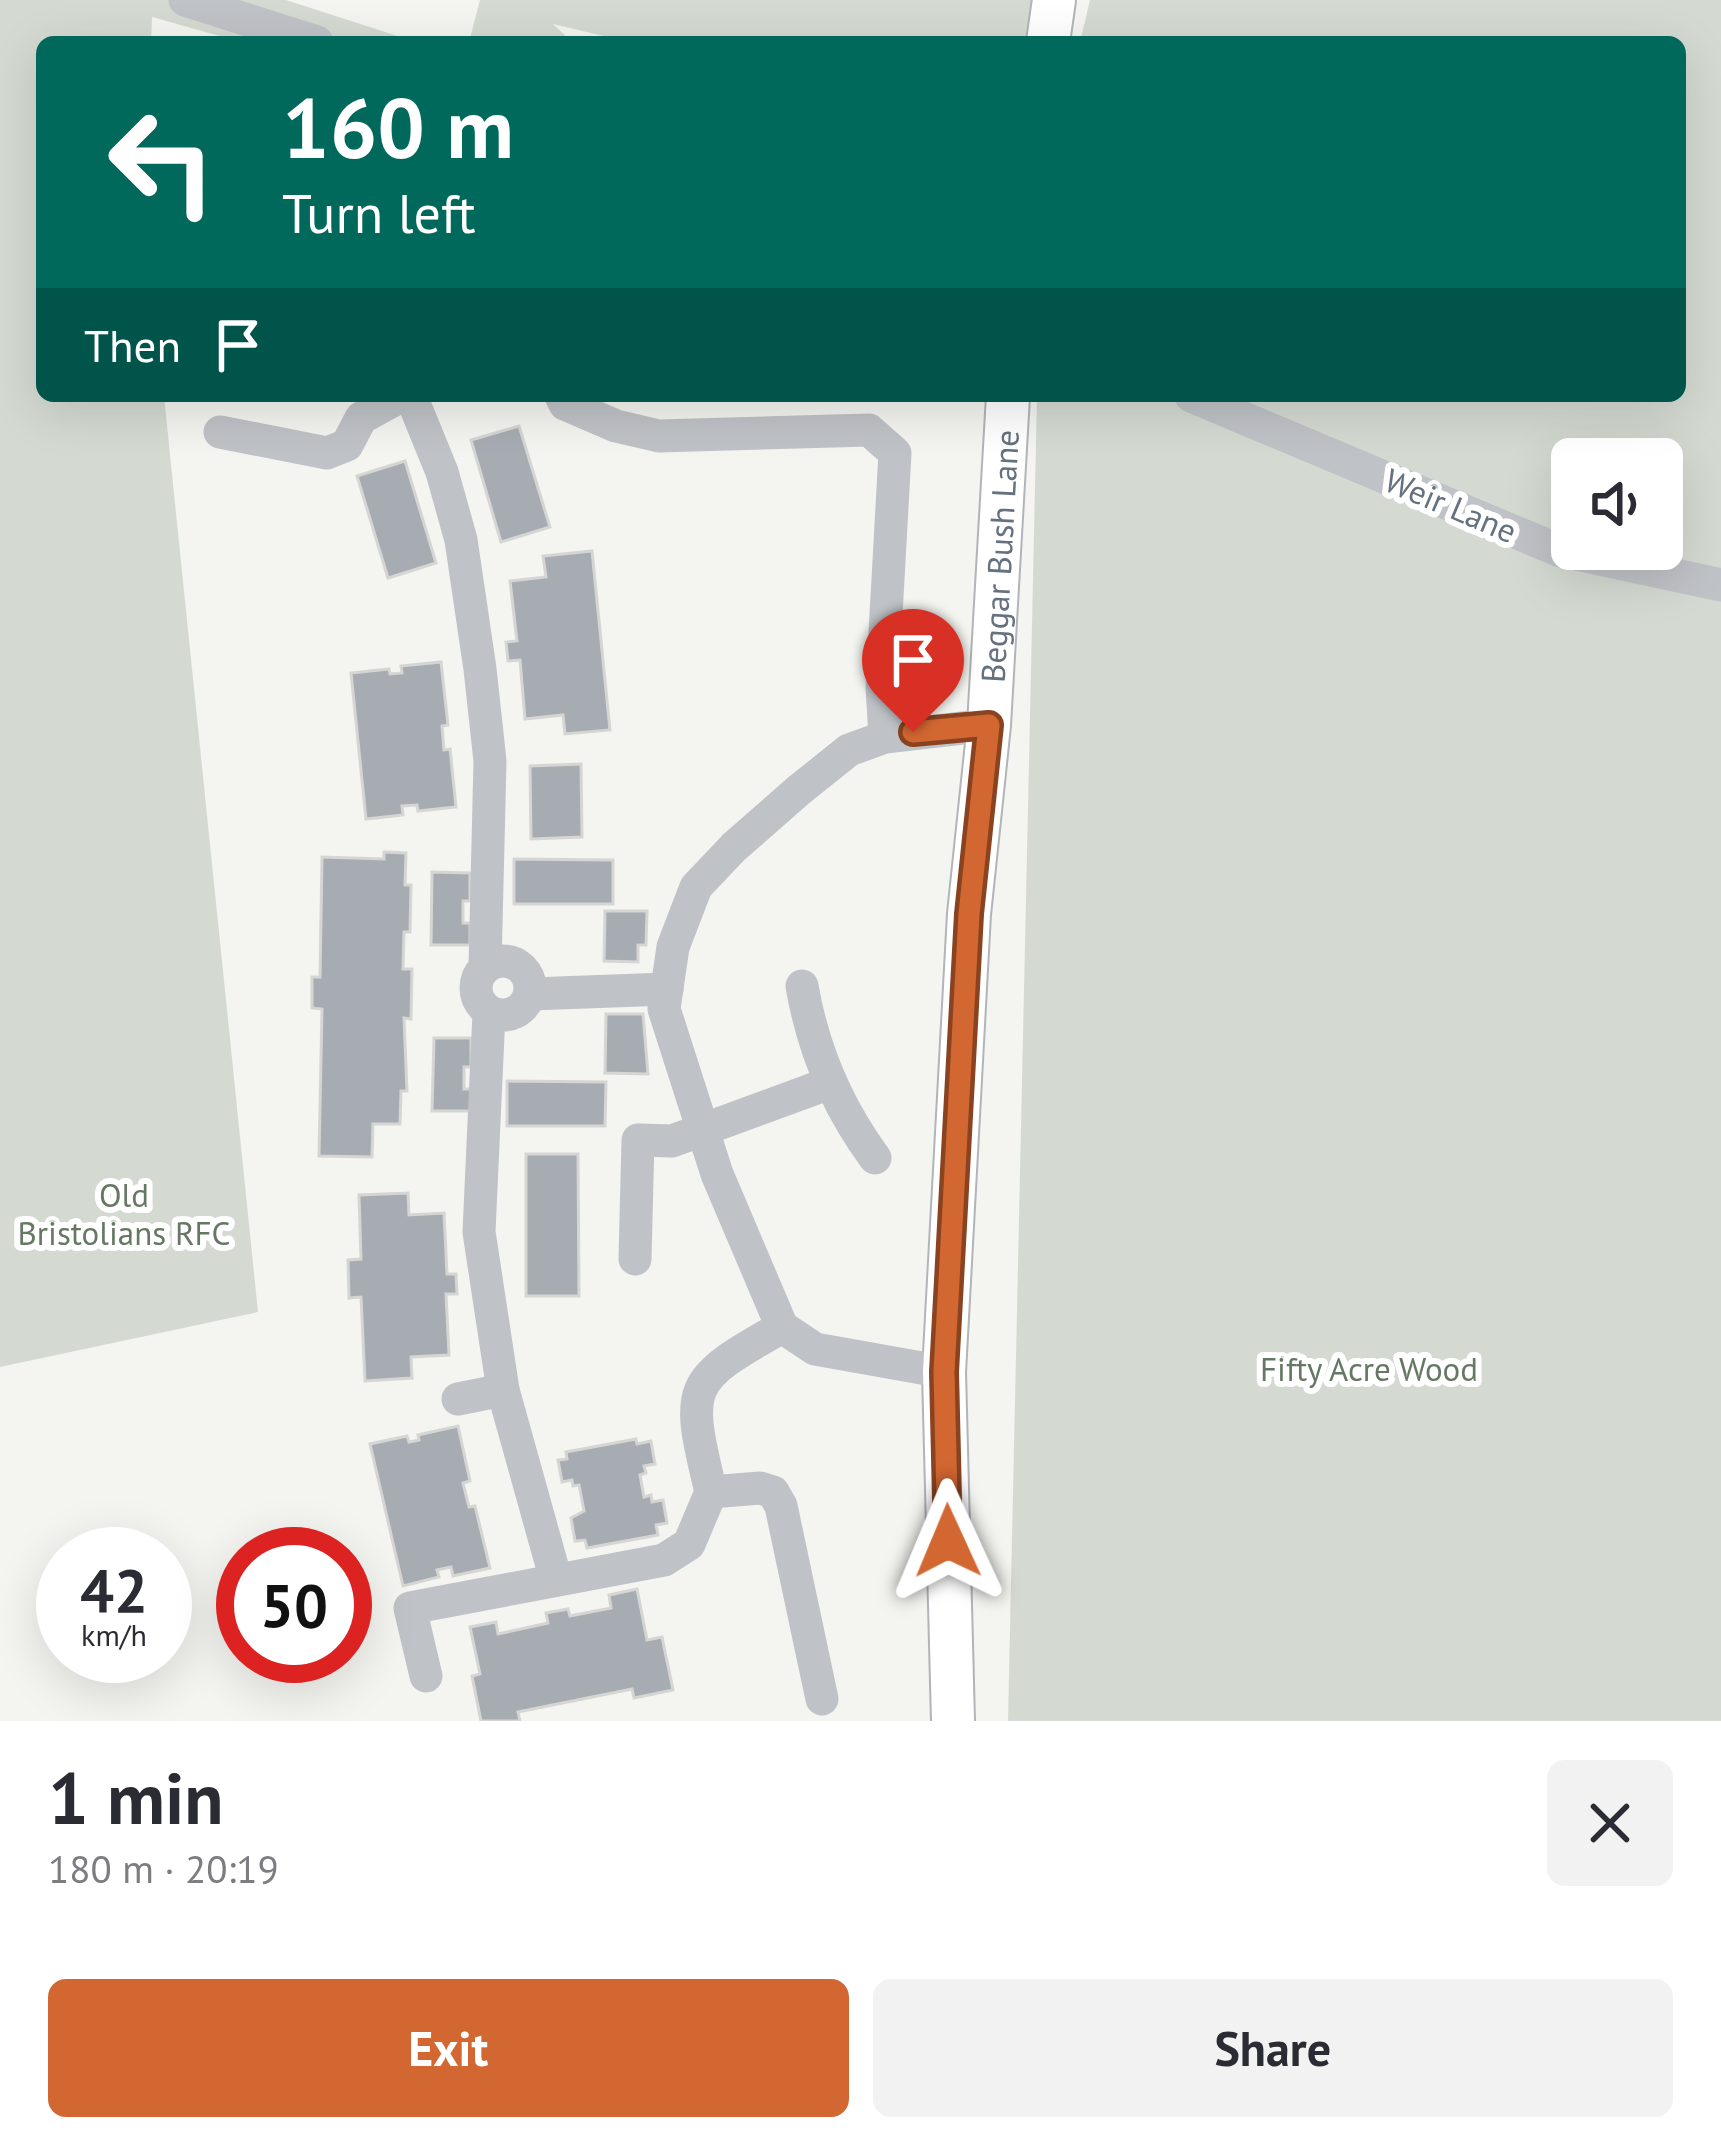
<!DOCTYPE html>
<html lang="en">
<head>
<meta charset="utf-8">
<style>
	body { margin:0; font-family:"PT Sans",sans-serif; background:#f2f2f3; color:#2b2b33; height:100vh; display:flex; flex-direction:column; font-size:45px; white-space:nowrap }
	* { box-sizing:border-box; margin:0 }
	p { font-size:39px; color:#7c7c81 }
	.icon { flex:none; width:66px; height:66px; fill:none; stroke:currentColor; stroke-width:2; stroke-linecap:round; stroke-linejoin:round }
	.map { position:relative; height:1721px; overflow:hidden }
	.panel { display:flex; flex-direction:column; background:#fff; flex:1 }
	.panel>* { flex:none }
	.guide { position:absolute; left:36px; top:36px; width:1650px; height:366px; border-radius:18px; box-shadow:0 12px 48px #0002; background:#00695c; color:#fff; overflow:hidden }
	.controls { position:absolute; left:1551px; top:438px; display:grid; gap:24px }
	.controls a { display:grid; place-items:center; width:132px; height:132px; border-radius:18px; background:#fff; box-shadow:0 12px 48px #0002; font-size:60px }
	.speed { position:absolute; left:36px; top:1527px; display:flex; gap:24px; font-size:60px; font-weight:700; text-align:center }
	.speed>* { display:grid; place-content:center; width:156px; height:156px; border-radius:50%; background:#fff; box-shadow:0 12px 48px #0002; line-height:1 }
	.speed small { font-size:30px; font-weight:400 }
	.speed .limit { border:18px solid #d22; background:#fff; color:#111 }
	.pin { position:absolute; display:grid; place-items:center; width:102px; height:102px; color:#fff; margin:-123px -51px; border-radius:50% 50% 50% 0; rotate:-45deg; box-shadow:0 0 12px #0007 }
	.pin .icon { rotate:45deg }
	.me { position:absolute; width:132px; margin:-66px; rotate:359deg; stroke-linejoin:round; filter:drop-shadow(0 0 9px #0008) }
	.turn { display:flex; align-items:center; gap:42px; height:252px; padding:0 48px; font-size:54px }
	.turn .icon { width:156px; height:156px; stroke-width:2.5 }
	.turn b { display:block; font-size:84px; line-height:102px }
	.then { display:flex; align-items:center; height:114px; padding:0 48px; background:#0003; gap:24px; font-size:45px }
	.round { display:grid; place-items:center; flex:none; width:126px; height:126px; border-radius:18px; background:#f2f2f3 }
	.summary { display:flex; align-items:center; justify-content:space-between; height:204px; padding:0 48px }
	h1 { font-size:72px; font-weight:600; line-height:90px }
	.primary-button { display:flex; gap:24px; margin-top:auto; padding:24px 48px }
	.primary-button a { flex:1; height:138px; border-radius:18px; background:#d36731; color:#fff; font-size:48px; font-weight:600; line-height:138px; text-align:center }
	.primary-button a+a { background:#f2f2f3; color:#2b2b33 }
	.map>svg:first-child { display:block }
	.green { fill:#d4dad2; fill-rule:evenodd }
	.building { fill:#a6acb2; stroke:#d5d5d3; stroke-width:3 }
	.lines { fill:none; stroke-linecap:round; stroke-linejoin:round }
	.major-casing { stroke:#b1b4b8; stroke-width:46 }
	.minor { stroke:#bfc2c6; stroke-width:33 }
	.major { stroke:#fff; stroke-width:42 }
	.route-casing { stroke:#894320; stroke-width:30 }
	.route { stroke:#d36731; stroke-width:21 }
	.labels { text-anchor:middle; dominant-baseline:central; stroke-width:12; stroke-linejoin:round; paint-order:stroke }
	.street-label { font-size:33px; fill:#65717f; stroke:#fff }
	.park-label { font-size:33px; fill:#667764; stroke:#fff }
</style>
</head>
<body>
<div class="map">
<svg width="1721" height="1721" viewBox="0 0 1721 1721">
	<rect width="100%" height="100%" fill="#f4f4f0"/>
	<!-- green -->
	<g class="green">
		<path d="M 0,0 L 286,0 L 416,42 L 241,42 L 152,17 L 151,42 L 42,42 L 42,396 L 164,396 L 258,1312 L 0,1367 Z"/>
		<path d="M 480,0 L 1036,0 L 1028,42 L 629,42 L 553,24 L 572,42 L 469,42 Z"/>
		<path d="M 1090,0 L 1721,0 L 1721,1721 L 1008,1721 L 1037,396 L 1680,396 L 1680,42 L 1080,42 ZM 1572,459 L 1662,459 L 1662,549 L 1572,549 Z"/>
	</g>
	<!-- building -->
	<g class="building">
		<path d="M 519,426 L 550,527 L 501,542 L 471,440 Z"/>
		<path d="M 405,461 L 436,563 L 388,578 L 357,476 Z"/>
		<path d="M 592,551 L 610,730 L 565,734 L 563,715 L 525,719 L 520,660 L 508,661 L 506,642 L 517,641 L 510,581 L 546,577 L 543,556 Z"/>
		<path d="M 441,662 L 448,725 L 442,726 L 444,750 L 450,749 L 456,807 L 418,811 L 417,805 L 402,806 L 403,815 L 366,819 L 351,673 L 389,669 L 390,674 L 402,673 L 401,666 Z"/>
		<path d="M 581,764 L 582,837 L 531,839 L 530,766 Z"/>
		<path d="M 384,852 L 406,853 L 405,885 L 411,885 L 410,932 L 404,932 L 403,969 L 412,969 L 411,1019 L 404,1018 L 407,1091 L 401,1091 L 400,1124 L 373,1124 L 372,1157 L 319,1156 L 322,1009 L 312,1008 L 312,977 L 320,977 L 322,857 L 384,859 Z"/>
		<path d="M 514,859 L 613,860 L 613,904 L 514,904 Z"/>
		<path d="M 432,872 L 470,873 L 470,901 L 463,901 L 463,923 L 470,923 L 470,945 L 431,945 Z"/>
		<path d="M 605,911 L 647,911 L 646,945 L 638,945 L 638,962 L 604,961 Z"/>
		<path d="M 606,1014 L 643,1014 L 648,1074 L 605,1073 Z"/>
		<path d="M 434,1038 L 471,1038 L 471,1067 L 464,1067 L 464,1089 L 471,1089 L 471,1111 L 432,1111 Z"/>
		<path d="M 507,1081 L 606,1082 L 605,1126 L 507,1126 Z"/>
		<path d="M 526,1154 L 578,1154 L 579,1296 L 526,1296 Z"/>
		<path d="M 408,1193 L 409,1215 L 444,1213 L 447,1274 L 456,1274 L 457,1294 L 446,1294 L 449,1355 L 411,1357 L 412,1378 L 365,1381 L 361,1297 L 349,1298 L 348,1260 L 361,1259 L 359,1195 Z"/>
		<path d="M 458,1426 L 470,1481 L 463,1483 L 469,1507 L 475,1506 L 490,1568 L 453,1576 L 451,1567 L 437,1570 L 439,1577 L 403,1586 L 370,1444 L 407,1436 L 409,1442 L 419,1440 L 418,1435 Z"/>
		<path d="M 636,1439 L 637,1444 L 651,1441 L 655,1464 L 644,1466 L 646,1473 L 640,1475 L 644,1497 L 651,1495 L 652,1502 L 663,1500 L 667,1523 L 656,1525 L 658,1535 L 587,1548 L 585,1540 L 575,1541 L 571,1518 L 584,1511 L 579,1485 L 573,1486 L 572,1480 L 562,1482 L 558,1460 L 567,1459 L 566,1452 Z"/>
		<path d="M 637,1589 L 647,1640 L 662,1637 L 673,1690 L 634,1698 L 632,1689 L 518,1712 L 520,1721 L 481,1721 L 472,1676 L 480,1674 L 470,1627 L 496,1622 L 498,1634 L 548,1623 L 546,1613 L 568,1609 L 570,1616 L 611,1608 L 609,1595 Z"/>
	</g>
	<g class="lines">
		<!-- major casing -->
		<g class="major-casing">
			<g id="major">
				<path d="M 1048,42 L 1054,0"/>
				<path id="s1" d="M 953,1721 L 944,1372 L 969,914 L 989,725 L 1008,396"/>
			</g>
		</g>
		<!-- minor -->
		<g class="minor">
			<path d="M 185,0 L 317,42"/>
			<path d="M 411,396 L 442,472 L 461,540 L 480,669 L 490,761 L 485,967"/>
			<path d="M 561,396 L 565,404 L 616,426 L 659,436 L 869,430 L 895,453 L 882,687 L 885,737"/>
			<path d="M 1191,396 L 1558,550 L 1721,585"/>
			<path d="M 220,432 L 327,453 L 347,445 L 361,418 L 401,396"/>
			<circle cx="503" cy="988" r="27"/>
			<path d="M 802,986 C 813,1050 836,1105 875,1158"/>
			<path d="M 531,994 L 667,989"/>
			<path d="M 489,1013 L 479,1232 L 503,1390 L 556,1580"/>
			<path d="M 635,1259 L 638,1140 L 672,1141 L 830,1083"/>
			<path d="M 944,1372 L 815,1349 L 782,1327 L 717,1174 L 664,1009 L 673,947 L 696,887 L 734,847 L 799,790 L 849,750 L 885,737 L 989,725"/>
			<path d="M 458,1399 L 503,1390"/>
			<path d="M 711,1492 L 760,1488 L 773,1492 L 781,1506 L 822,1699"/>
			<path d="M 711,1492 C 685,1385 686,1381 782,1327"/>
			<path d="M 426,1676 L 410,1608 L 664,1560 L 689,1544 L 711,1492"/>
		</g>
		<!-- major -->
		<use href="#major" class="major"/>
	</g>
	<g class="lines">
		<!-- route casing -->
		<g class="route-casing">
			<path id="route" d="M 913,732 L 989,725 L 969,914 L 944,1372 L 948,1541"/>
		</g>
		<!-- route -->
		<use href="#route" class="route"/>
	</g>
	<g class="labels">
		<!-- street labels -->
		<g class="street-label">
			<text transform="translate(1451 505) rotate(23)">Weir Lane</text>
			<text stroke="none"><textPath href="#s1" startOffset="1167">Beggar Bush Lane</textPath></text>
		</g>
		<!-- park labels -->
		<g class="park-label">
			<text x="124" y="1194">Old<tspan x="124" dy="38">Bristolians RFC</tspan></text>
			<text x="1369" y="1368">Fifty Acre Wood</text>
		</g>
	</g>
</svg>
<div class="controls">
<a><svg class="icon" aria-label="sound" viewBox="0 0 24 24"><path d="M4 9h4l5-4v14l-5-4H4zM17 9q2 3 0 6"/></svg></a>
</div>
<div class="speed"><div>42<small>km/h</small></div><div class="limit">50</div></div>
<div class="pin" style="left:913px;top:732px;background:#d93025"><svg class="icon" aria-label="arrive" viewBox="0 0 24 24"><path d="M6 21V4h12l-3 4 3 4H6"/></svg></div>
<svg class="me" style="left:948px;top:1541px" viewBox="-20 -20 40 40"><path d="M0-17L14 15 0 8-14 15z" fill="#d36731" stroke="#fff" stroke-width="4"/></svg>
<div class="guide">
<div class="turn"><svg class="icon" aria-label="left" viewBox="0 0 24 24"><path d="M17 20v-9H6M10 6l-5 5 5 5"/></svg><div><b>160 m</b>Turn left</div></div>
<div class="then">Then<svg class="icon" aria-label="arrive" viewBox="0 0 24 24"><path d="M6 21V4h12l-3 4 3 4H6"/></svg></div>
</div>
</div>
<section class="panel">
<div class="summary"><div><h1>1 min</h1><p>180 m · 20:19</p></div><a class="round"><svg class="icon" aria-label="close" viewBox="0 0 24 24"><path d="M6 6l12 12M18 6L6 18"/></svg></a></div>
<div class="primary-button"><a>Exit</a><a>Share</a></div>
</section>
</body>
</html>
